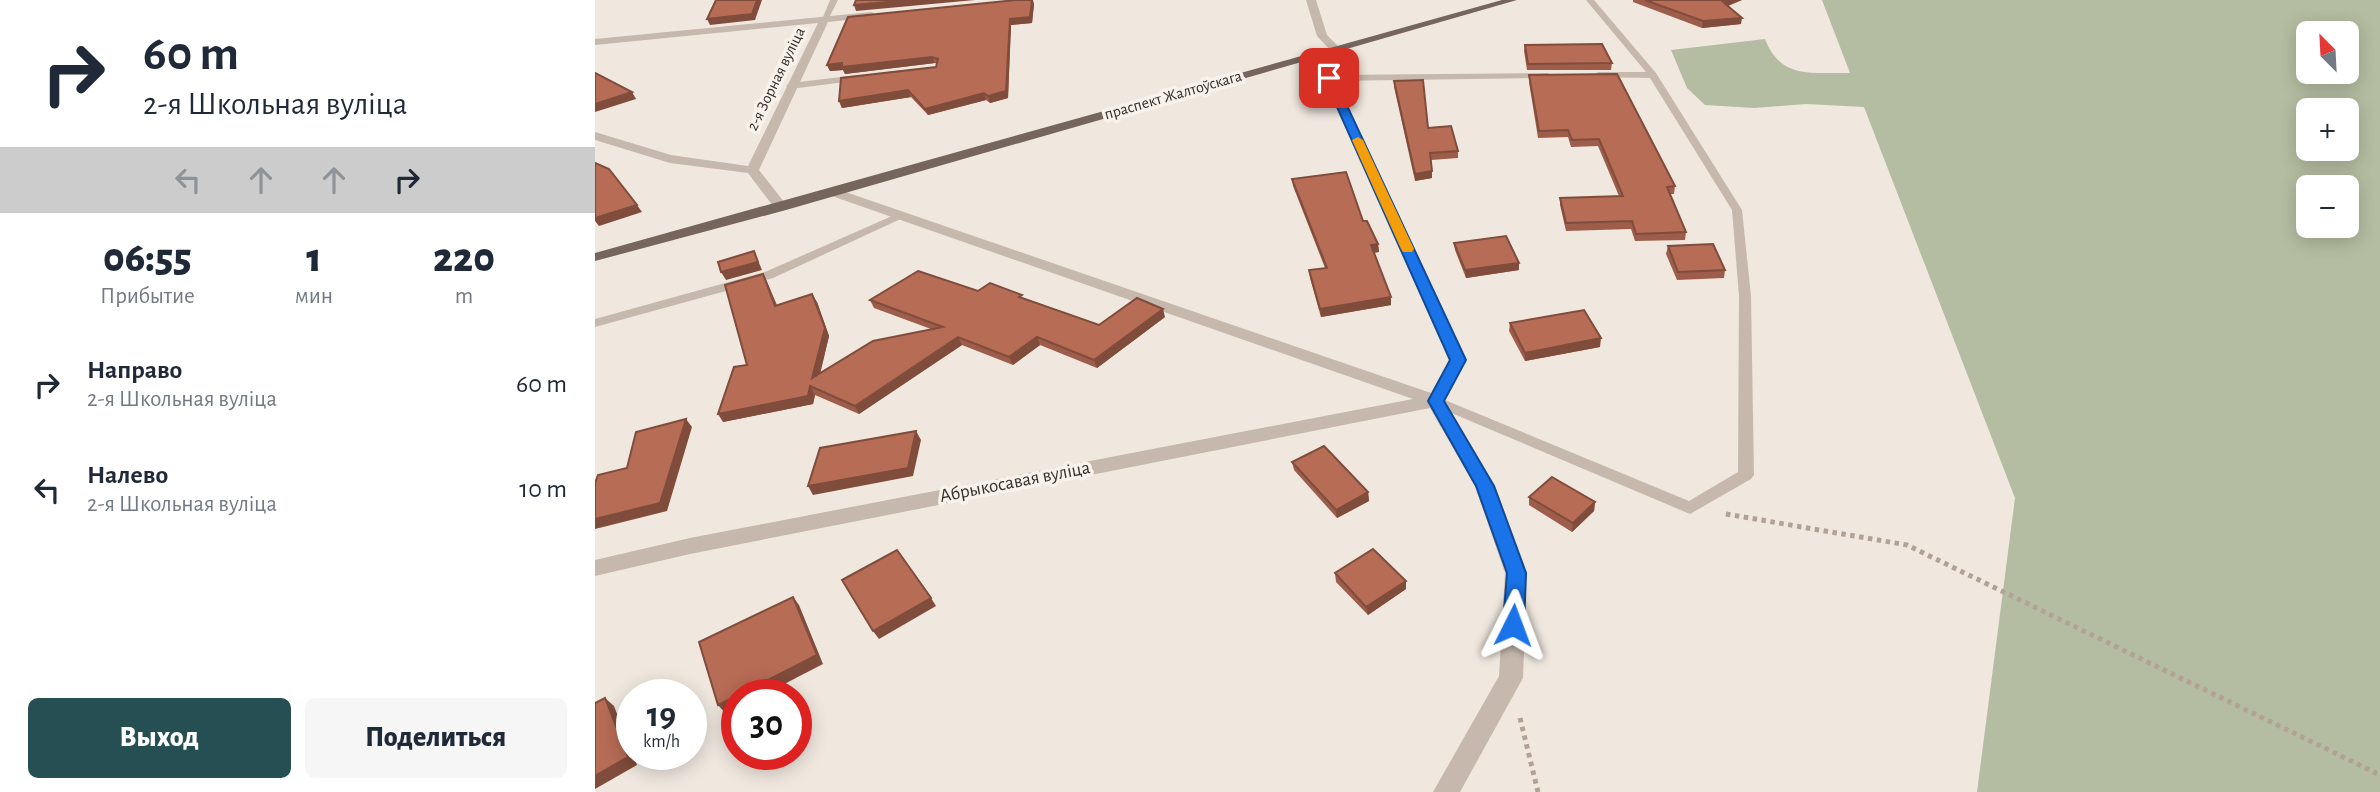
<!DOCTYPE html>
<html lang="ru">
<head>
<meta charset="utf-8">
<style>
	body { margin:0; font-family:"Alegreya Sans",sans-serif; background:#f6f6f7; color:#1f2937; height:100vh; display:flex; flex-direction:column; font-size:26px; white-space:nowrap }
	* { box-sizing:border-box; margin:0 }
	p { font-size:23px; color:#747a83 }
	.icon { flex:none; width:38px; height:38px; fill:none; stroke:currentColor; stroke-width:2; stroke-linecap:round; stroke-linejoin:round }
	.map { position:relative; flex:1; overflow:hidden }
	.side { display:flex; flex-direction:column; background:#fff; width:595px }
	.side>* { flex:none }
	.guide { background:#fff; color:#1f2937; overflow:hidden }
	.needle { width:46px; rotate:336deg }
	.tools { position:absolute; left:1701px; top:21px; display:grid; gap:14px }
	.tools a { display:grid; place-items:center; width:63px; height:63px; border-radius:10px; background:#fff; box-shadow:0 4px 18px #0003; font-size:35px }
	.speed { position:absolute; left:21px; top:679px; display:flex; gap:14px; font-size:35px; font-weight:700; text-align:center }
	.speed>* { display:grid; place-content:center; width:91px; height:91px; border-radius:50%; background:#fff; box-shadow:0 4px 18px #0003; line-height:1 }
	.speed small { font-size:18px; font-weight:400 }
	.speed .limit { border:10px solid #d22; background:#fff; color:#111 }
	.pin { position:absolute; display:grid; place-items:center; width:60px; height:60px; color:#fff; margin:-30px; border-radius:14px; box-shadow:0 4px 10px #0006 }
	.me { position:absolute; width:77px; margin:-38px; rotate:3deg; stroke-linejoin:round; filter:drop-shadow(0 0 5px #0008) }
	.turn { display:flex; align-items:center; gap:24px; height:147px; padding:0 28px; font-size:32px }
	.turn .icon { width:91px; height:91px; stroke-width:2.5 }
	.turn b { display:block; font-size:49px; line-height:60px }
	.lanes { display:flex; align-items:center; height:66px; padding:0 28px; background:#0003; justify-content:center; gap:35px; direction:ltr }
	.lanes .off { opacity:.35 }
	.eta { display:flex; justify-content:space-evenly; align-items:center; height:119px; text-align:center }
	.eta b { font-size:42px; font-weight:800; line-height:49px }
	.cta { display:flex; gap:14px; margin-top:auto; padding:14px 28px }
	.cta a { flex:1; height:80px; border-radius:10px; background:#254f52; color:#fff; font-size:28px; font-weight:800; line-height:80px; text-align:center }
	.cta a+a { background:#f6f6f7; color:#1f2937 }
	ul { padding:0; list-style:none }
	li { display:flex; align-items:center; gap:21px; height:105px; padding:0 28px }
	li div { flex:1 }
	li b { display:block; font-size:26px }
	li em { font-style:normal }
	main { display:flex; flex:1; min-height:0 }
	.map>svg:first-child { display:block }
	.green { fill:#b4bda1; fill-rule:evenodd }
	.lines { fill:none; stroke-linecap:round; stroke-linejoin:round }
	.path-far1 { stroke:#b2a296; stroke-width:4.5; stroke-dasharray:3.5 3.5; stroke-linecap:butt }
	.path { stroke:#b2a296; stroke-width:5; stroke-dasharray:4.5 4.5; stroke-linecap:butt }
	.lane { fill:#c6b8ac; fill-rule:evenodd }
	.street { fill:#c6b8ac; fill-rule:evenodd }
	.primary { fill:#75655d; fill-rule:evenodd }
	.wall { fill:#9d5d4a }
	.shaded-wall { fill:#804c3c }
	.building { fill:#b76c56; stroke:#804c3c; stroke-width:2 }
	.route { fill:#1a73e8; stroke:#114b97; stroke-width:2 }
	.slow { fill:#f59e0b }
	.labels { text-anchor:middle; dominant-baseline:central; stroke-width:7; stroke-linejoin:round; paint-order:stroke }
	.far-street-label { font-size:16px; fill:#352e2a; stroke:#f8f2eb }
	.street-label { font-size:19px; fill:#352e2a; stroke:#f8f2eb }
</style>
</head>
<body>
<main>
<section class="side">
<div class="guide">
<div class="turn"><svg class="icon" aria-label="right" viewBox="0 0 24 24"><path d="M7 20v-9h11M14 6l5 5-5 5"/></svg><div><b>60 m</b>2-я Школьная вуліца</div></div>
<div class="lanes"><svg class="icon off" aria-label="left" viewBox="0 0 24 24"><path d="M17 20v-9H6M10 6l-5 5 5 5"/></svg><svg class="icon off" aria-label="ahead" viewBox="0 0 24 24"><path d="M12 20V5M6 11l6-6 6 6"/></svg><svg class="icon off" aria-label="ahead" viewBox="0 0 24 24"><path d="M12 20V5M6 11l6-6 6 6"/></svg><svg class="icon" aria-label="right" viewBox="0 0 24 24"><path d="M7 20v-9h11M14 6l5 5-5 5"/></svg></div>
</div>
<div class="eta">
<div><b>06:55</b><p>Прибытие</p></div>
<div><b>1</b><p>мин</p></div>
<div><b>220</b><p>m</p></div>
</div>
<ul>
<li><svg class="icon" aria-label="right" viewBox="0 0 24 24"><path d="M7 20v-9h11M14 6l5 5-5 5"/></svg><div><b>Направо</b><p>2-я Школьная вуліца</p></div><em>60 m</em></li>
<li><svg class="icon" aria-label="left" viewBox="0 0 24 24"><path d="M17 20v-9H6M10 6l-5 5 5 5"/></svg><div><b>Налево</b><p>2-я Школьная вуліца</p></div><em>10 m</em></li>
</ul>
<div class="cta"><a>Выход</a><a>Поделиться</a></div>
</section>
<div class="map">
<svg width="1785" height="792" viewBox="0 0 1785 792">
	<rect width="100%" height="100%" fill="#f0e8df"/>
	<!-- green -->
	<path class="green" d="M 1227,0 L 1785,0 L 1785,792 L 1382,792 L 1420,498 L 1269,107 L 1211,104 L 1159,108 L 1110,105 L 1092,88 L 1076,50 L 1170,39 C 1186,80 1217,72 1255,73 ZM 1713,33 L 1752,33 L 1752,72 L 1713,72 ZM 1713,110 L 1752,110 L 1752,149 L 1713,149 ZM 1713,187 L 1752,187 L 1752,226 L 1713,226 Z"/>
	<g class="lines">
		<!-- path-far1 -->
		<path class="path-far1" d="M 1131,514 L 1136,515"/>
		<!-- path -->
		<g class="path">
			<path d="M 1131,514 L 1312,545 L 1785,775"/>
			<path d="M 925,718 L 943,792"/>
		</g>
		<!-- lane -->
		<g class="lane">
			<path d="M 235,0 L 243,0 L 232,22 L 226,22 Z"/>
			<path d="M 991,0 L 999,0 L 1061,73 L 1147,210 L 1156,296 L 1159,475 L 1156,479 L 1095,514 L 835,404 L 833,401 L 835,398 L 845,398 L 1094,501 L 1143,472 L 1144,296 L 1137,210 L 1055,78 L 1001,77 L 1001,73 L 1004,72 L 1051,72 Z"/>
			<path d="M 952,73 L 955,74 L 955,78 L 734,81 L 730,78 L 734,75 Z"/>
			<path d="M 263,75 L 267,78 L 266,80 L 195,89 L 191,86 L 195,83 Z"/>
			<path d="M 306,212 L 312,215 L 310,217 L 178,278 L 0,327 L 0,319 L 170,272 Z"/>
		</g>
		<!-- street -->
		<g class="street">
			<path d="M 711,0 L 721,0 L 732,35 L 744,47 L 744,51 L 736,51 L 722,36 Z"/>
			<path d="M 276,12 L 279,13 L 279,17 L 233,22 L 164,170 L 193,207 L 191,210 L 181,210 L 153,173 L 75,163 L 0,140 L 0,132 L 76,155 L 153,166 L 223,23 L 0,45 L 0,39 Z"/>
			<path d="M 702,57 L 710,57 L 739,78 L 871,360 L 849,401 L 900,486 L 932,573 L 928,678 L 865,792 L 838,792 L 904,676 L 910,573 L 880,486 L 835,408 L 95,554 L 0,576 L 0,560 L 95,538 L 818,399 L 234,195 L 234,189 L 239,188 L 836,393 L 855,360 L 729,80 L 702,61 Z"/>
		</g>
		<!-- primary -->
		<path class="primary" d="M 907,0 L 922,0 L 191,210 L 0,261 L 0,253 Z"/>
	</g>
	<!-- wall -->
	<g class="wall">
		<path d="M 421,0 L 438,0 L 439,4 L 437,23 L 416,25 L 413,98 L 395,103 L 391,100 L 333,115 L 316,97 L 247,108 L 244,101 L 341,67 L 342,64 L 340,63 L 250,74 L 248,70 L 235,71 L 232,65 Z"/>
		<path d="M 1038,0 L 1147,0 L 1133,6 L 1146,24 L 1107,28 L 1038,2 Z"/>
		<path d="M 930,45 L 1017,63 L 1016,70 L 932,70 L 929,51 Z"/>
		<path d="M 934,75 L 1080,186 L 1079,194 L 1075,194 L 1091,232 L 1090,240 L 1040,241 L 1036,229 L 971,231 L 965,205 L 965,198 L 1024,196 L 1003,146 L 976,147 L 973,137 L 943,138 L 934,82 Z"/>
		<path d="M 799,81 L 833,128 L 863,151 L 863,158 L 836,160 L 837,178 L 820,181 L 799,87 Z"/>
		<path d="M 697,179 L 768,221 L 783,244 L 784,252 L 778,253 L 796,297 L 796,305 L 726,317 L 715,278 L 714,270 L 730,268 L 698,186 Z"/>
		<path d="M 859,243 L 924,263 L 924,270 L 871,278 L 860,250 Z"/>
		<path d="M 1073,246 L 1130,270 L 1129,278 L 1082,280 L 1071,254 Z"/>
		<path d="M 168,274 L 172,282 L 182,305 L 222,302 L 234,336 L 225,373 L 336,329 L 279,308 L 275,300 L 383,291 L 429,298 L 504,325 L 570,317 L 502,368 L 445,345 L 418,365 L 367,345 L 264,414 L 220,395 L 218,404 L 128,422 L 152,365 Z"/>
		<path d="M 915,323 L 1005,347 L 930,361 L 914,331 Z"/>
		<path d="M 697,462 L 773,492 L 774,501 L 742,518 L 699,470 Z"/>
		<path d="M 934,497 L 1000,502 L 999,511 L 977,532 L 934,505 Z"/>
		<path d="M 740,573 L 811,581 L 811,589 L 773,615 L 741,582 Z"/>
	</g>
	<!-- shaded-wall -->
	<g class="shaded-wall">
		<path d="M 162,0 L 167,0 L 160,20 L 115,25 L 112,19 Z"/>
		<path d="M 315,0 L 380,0 L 261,11 L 259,5 Z"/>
		<path d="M 437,0 L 439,4 L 437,23 L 416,25 L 413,98 L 395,103 L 393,96 L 415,19 Z"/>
		<path d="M 1134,0 L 1147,0 L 1127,8 L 1128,2 Z"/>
		<path d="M 1147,18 L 1146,24 L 1107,28 L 1108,21 Z"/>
		<path d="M 337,57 L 340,63 L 250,74 L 248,70 L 235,71 L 232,65 Z"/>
		<path d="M 313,90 L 316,97 L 247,108 L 244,101 Z"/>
		<path d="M 37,92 L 41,99 L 0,112 L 0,104 Z"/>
		<path d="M 389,93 L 391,100 L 333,115 L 330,109 Z"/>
		<path d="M 837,171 L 837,178 L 820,181 L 820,174 Z"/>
		<path d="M 42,205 L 47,212 L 4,226 L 0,221 L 0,218 Z"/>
		<path d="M 783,244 L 784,252 L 776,253 L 776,245 Z"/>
		<path d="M 159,251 L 167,270 L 131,280 L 126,272 Z"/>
		<path d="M 924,263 L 924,270 L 871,278 L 870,270 Z"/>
		<path d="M 168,274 L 172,282 L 185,314 L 180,306 Z"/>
		<path d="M 217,294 L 222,302 L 234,336 L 222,387 L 217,378 Z"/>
		<path d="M 796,297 L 796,305 L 726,317 L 725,309 Z"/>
		<path d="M 568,309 L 570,317 L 502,368 L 499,360 Z"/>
		<path d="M 363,337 L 367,345 L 264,414 L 260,406 Z"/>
		<path d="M 442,337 L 445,345 L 418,365 L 414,357 Z"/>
		<path d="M 1006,338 L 1005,347 L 930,361 L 930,353 Z"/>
		<path d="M 215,386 L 220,395 L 218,404 L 128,422 L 123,414 Z"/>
		<path d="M 91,419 L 97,427 L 72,511 L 0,529 L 0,519 Z"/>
		<path d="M 321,431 L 326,440 L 318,476 L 218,495 L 213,486 Z"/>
		<path d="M 773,492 L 774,501 L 742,518 L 741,510 Z"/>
		<path d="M 1000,502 L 999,511 L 977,532 L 978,523 Z"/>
		<path d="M 811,581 L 811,589 L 773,615 L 771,607 Z"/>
		<path d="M 198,597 L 204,605 L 228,664 L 168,695 L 144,695 Z"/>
		<path d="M 336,598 L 341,606 L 284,639 L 278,631 Z"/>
		<path d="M 142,696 L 142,708 L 131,714 L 123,705 Z"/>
		<path d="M 10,698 L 19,706 L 42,765 L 0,789 L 0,776 Z"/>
	</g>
	<!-- building -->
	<g class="building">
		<path d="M 121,0 L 162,0 L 157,14 L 112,19 Z"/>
		<path d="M 261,0 L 315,0 L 259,5 Z"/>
		<path d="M 421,0 L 437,0 L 435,17 L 415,19 L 411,91 L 393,96 L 389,93 L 330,109 L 313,90 L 244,101 L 246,78 L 341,67 L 343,59 L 337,57 L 247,67 L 247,63 L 232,65 L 253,17 Z"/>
		<path d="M 1050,0 L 1134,0 L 1128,2 L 1147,18 L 1108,21 Z"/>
		<path d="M 1007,44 L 1017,63 L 933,64 L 930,45 Z"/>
		<path d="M 0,73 L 37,92 L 0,104 Z"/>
		<path d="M 1022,74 L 1080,186 L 1072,187 L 1091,232 L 1041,234 L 1037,221 L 971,223 L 965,198 L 1028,196 L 1004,139 L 977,140 L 973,130 L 944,131 L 934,75 Z"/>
		<path d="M 828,80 L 833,128 L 856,126 L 863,151 L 835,153 L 837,171 L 820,174 L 799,81 Z"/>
		<path d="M 0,163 L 14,169 L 42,205 L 0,218 Z"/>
		<path d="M 751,172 L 768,221 L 772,221 L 783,244 L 776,245 L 796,297 L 725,309 L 714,270 L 732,268 L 697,179 Z"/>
		<path d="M 911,236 L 924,263 L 870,270 L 859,243 Z"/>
		<path d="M 1118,244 L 1130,270 L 1083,272 L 1073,246 Z"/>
		<path d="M 159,251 L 163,262 L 126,272 L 123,262 Z"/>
		<path d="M 323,271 L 383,291 L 395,283 L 427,295 L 424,297 L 504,325 L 542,298 L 568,309 L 499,360 L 442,337 L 414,357 L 363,337 L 260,406 L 215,386 L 213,396 L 123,414 L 139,367 L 152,365 L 130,285 L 168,274 L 180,306 L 217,294 L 230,328 L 217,378 L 278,341 L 348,327 L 275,300 Z"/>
		<path d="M 989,310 L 1006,338 L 930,353 L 915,323 Z"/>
		<path d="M 91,419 L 65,503 L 0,519 L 0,483 L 3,475 L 32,468 L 41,432 Z"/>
		<path d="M 321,431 L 313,468 L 213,486 L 225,448 Z"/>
		<path d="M 729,446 L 773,492 L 741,510 L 697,462 Z"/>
		<path d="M 957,477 L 1000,502 L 978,523 L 934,497 Z"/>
		<path d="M 778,549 L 811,581 L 771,607 L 740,573 Z"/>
		<path d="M 302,550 L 336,598 L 278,631 L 247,580 Z"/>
		<path d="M 198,597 L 222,655 L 144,695 L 142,695 L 142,696 L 123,705 L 104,642 Z"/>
		<path d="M 10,698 L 33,757 L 0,776 L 0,703 Z"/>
	</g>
	<!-- route -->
	<path class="route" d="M 734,75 L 739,78 L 871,360 L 849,401 L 899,486 L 931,573 L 929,625 L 926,631 L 918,634 L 911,631 L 908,625 L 912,573 L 881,486 L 833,401 L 855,360 L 729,78 Z"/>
	<!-- slow -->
	<path class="slow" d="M 763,137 L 768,140 L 819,249 L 817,252 L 808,252 L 806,249 L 757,140 Z"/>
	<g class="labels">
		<!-- far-street labels -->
		<g class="far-street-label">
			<text transform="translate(181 79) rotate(-64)">2-я Зорная вуліца</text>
			<text transform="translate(578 95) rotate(-16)">праспект Жалтоўскага</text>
		</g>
		<!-- street labels -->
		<g class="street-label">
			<text transform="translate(420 482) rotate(-11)">Абрыкосавая вуліца</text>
		</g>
	</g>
</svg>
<div class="tools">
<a><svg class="needle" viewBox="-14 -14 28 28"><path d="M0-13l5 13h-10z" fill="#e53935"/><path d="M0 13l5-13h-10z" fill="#747a83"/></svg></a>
<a>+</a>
<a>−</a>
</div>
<div class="speed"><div>19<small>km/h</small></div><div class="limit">30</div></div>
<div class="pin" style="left:734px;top:78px;background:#d93025"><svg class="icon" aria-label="arrive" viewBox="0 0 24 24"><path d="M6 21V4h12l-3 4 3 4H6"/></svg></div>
<svg class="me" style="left:918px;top:625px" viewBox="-20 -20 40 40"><path d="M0-17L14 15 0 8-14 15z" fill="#1a73e8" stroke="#fff" stroke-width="4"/></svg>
</div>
</main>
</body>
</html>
